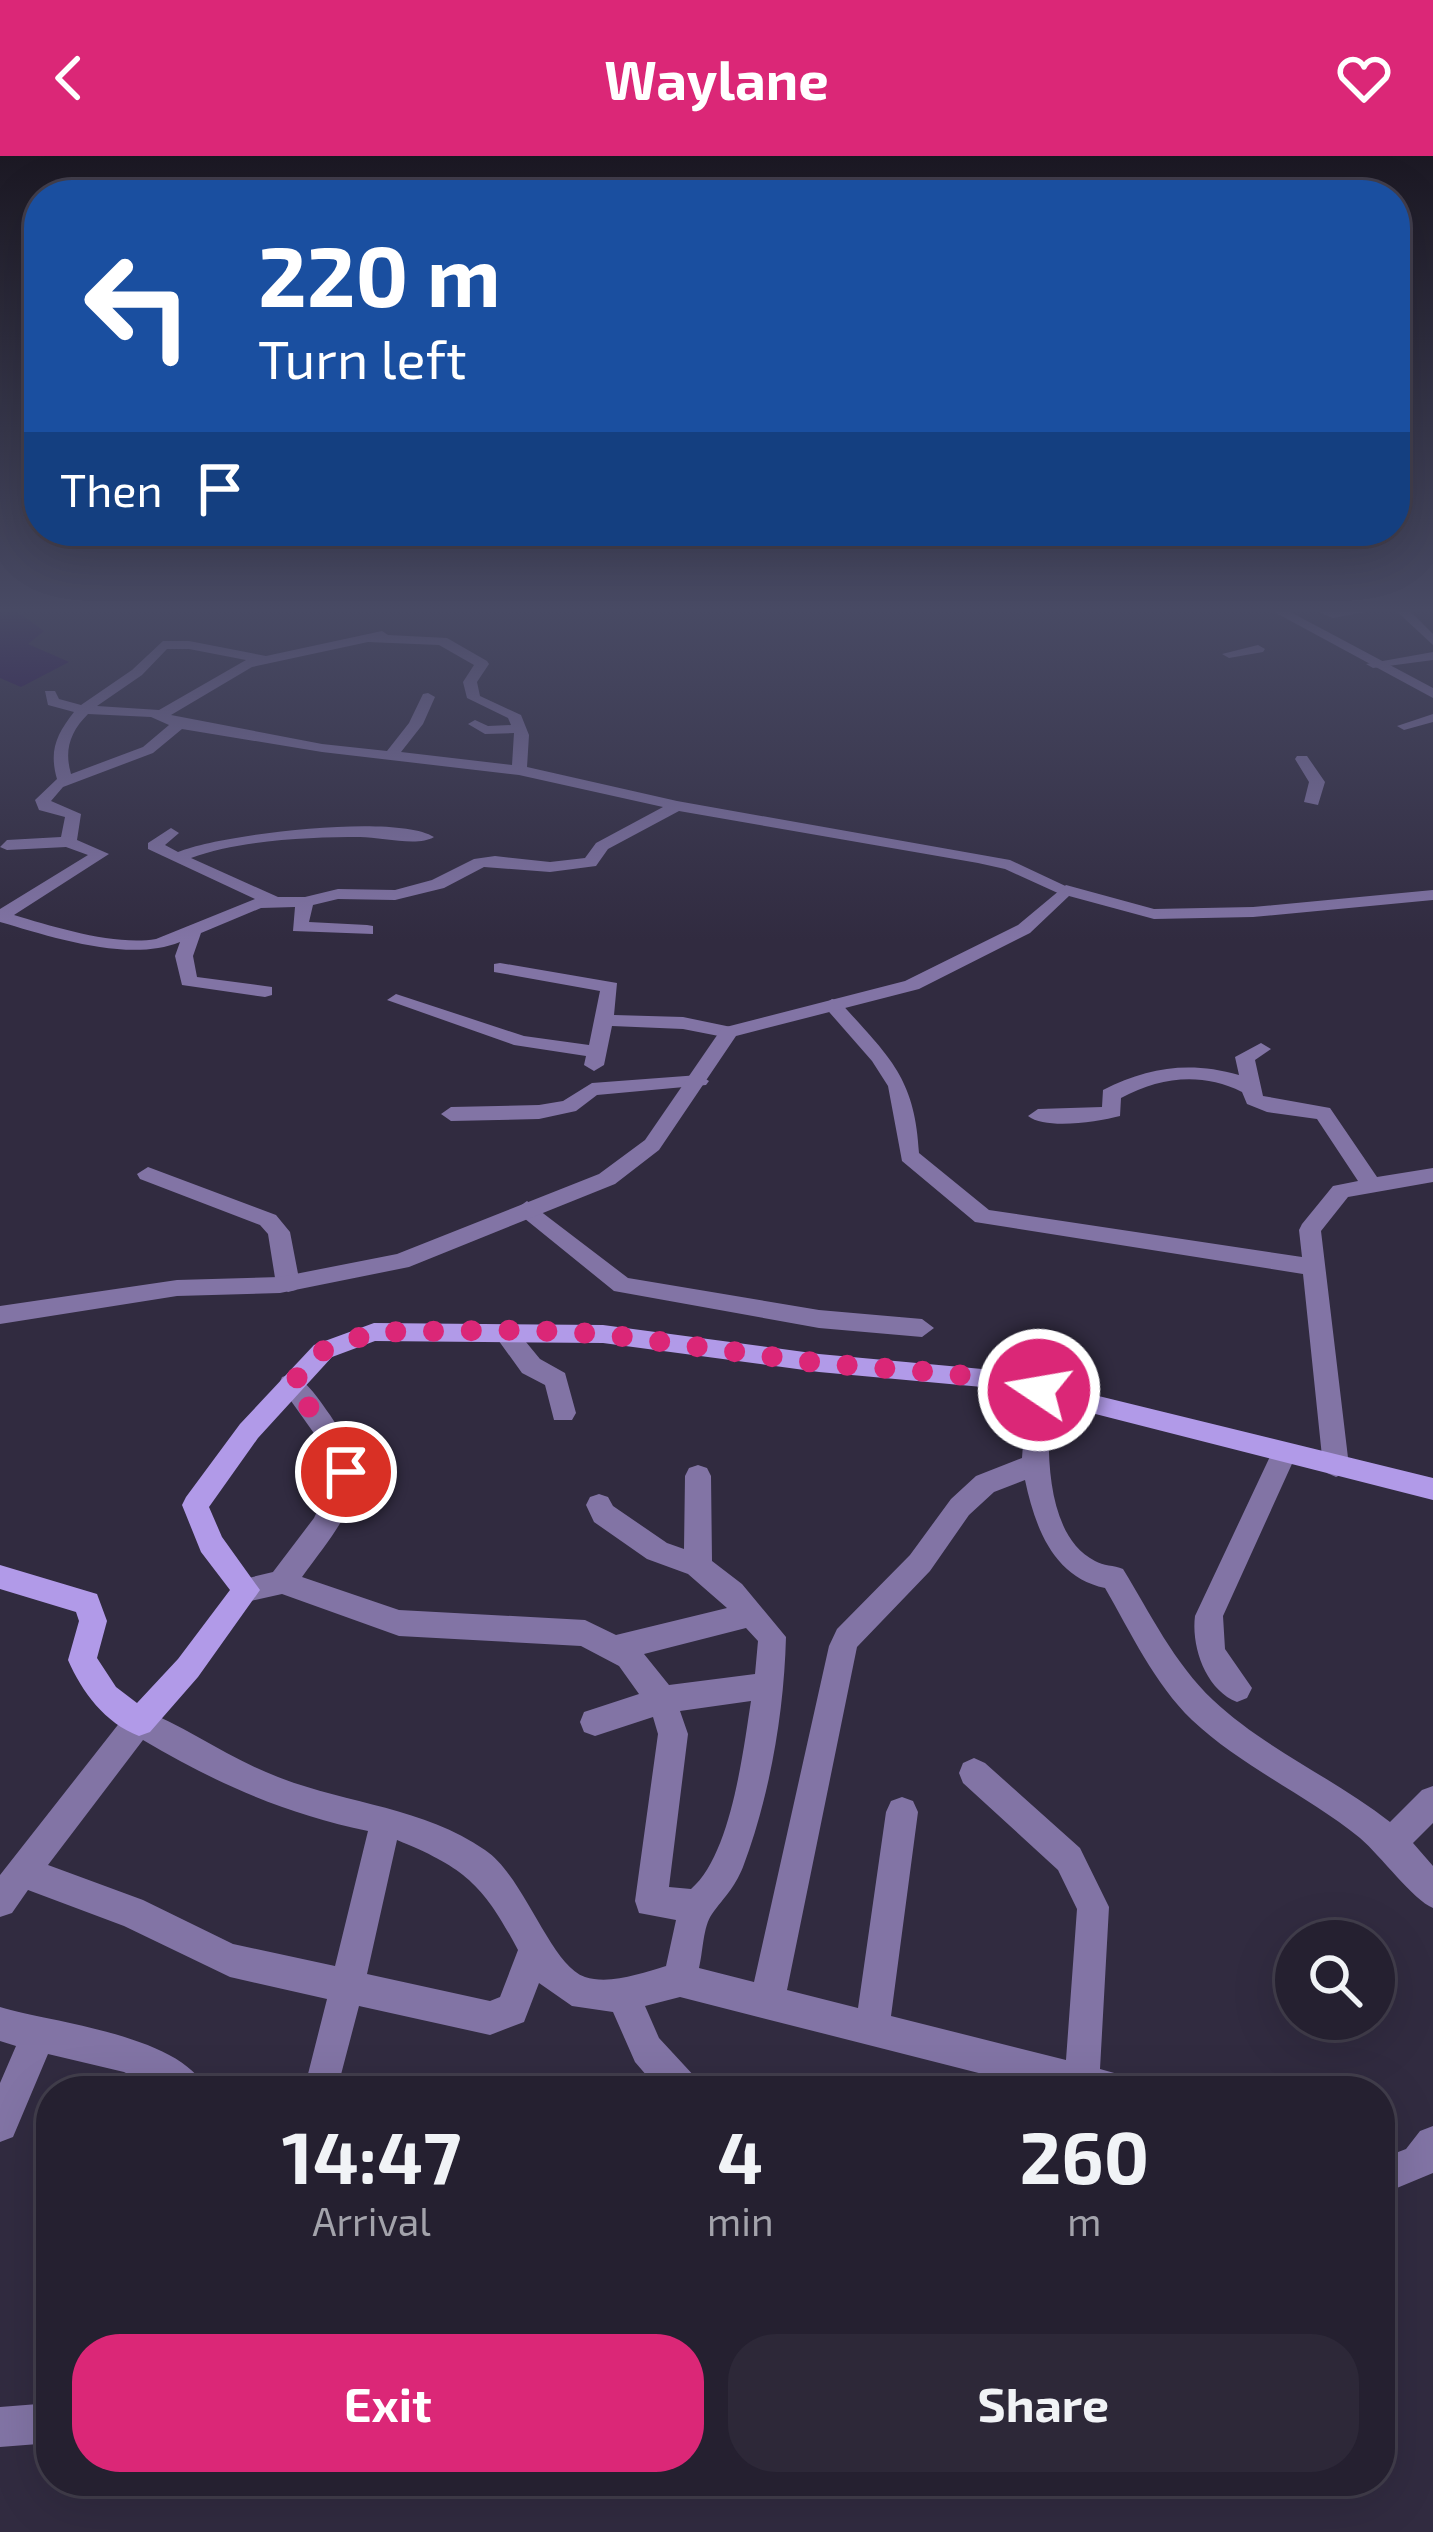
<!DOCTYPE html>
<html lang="en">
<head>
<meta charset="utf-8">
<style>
	body { margin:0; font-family:"Exo 2",sans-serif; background:#2d2838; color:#f1f3f6; height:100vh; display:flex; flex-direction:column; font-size:45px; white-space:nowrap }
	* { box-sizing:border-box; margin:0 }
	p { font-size:39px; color:#a3a3ab }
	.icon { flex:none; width:66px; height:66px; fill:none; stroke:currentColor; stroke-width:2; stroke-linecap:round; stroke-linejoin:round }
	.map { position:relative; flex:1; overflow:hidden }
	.side { position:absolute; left:36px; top:1920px; width:1359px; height:420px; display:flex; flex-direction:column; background:#252030; border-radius:48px; box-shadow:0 12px 48px #0002,0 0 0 3px #423e4c }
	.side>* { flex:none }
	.banner { position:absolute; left:24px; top:24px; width:1386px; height:366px; border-radius:48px; box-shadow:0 12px 48px #0002,0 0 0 3px #423e4c; background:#1a4fa0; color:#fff; overflow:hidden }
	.buttons { position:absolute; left:1275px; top:1764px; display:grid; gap:24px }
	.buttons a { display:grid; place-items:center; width:120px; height:120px; border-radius:50%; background:#252030; box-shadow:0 12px 48px #0002,0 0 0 3px #423e4c; font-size:60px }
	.pin { position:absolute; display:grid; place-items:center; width:102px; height:102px; color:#fff; margin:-51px; border:6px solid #fff; border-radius:50%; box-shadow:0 3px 12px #0007 }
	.me { position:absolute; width:132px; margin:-66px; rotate:282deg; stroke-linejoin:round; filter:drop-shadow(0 0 9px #0008) }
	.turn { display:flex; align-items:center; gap:42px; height:252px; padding:0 36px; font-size:54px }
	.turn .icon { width:156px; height:156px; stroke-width:2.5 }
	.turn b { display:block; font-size:84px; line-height:102px }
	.then { display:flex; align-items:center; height:114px; padding:0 36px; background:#0003; gap:24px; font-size:45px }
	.eta { display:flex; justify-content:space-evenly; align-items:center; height:204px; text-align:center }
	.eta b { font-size:72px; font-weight:700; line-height:84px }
	.cta { display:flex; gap:24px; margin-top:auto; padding:24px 36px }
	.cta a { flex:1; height:138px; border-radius:48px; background:#db2777; color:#fff; font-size:48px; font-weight:700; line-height:138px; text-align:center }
	.cta a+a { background:#2d2838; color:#f1f3f6 }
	header { display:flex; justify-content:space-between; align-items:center; height:156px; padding:0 36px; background:#db2777; color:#fff; font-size:54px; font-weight:700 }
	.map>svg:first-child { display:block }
	.water { fill:#260b49 }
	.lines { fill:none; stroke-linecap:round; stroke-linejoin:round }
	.minor { fill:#8274a5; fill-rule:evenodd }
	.tertiary { fill:#8274a5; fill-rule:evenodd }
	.secondary { fill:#b19ae8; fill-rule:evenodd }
	.route { stroke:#db2777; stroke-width:21; stroke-dasharray:0 37.8 }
</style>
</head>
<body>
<header><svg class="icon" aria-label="back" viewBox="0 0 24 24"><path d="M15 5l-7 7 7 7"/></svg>Waylane<svg class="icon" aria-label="heart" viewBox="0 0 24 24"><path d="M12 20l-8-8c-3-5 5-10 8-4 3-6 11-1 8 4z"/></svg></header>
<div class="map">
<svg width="1433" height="2376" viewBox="0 0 1433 2376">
	<rect width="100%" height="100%" fill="#312b40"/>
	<!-- water -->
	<path class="water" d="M 0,452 L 19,457 L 44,475 L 28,488 L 69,506 L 21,531 L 0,522 Z"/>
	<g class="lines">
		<!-- minor -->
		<g class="minor">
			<path d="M 1306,451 L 1391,451 L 1333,462 Z"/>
			<path d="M 1392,451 L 1406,451 L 1433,478 L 1433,489 Z"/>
			<path d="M 382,475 L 388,479 L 447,482 L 487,505 L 489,508 L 477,526 L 480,540 L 521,559 L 529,579 L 527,611 L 677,645 L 1010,704 L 1074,734 L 1060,738 L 1005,713 L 978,707 L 679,655 L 608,693 L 596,710 L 550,716 L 484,711 L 444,732 L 395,744 L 338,743 L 313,749 L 309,766 L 367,769 L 373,770 L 373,778 L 293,775 L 295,751 L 261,752 L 201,777 L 193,800 L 197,821 L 272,831 L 272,839 L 265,841 L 182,829 L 175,800 L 180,786 C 129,807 52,781 0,766 L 0,753 L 88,699 L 66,691 L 7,694 L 0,691 L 7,684 L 61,681 L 65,661 L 39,654 L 35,644 L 57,623 C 49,595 56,579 74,556 L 48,549 L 45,535 L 55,535 L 59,543 L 81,549 L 132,514 L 163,485 L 189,485 L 266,500 ZM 368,486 L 439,489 L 474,509 L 463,526 L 467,542 L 508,562 L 511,569 L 488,570 L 475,564 L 468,568 L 485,578 L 514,577 L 512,609 L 401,596 L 423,568 L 435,541 L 428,537 L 423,538 L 409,567 L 387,595 L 322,588 L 171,559 L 252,511 ZM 167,493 L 189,493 L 246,504 L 159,554 L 97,550 L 142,519 ZM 88,558 L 151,561 L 169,569 L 143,591 L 71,618 C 64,594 70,576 88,558 ZM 182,573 L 322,596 L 519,619 L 663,651 L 596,687 L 585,702 L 550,706 L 495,700 L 474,703 L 432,724 L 395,734 L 338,733 L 305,741 L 278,741 L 191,702 C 238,684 310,681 360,681 C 381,681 418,691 434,681 C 396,657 222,678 178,696 L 165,689 L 179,677 L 171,672 L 148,687 L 148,693 L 255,743 L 156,783 C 115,790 54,771 14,759 L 109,698 L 77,684 L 81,658 L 51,645 L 63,631 L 153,597 Z"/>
			<path d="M 1258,489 L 1265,493 L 1263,496 L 1229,502 L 1222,498 Z"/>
			<path d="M 1433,496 L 1433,504 L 1373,512 L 1366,508 Z"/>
			<path d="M 1433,558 L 1433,566 L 1404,574 L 1397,570 Z"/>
			<path d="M 1297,600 L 1307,600 L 1325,626 L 1318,649 L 1304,646 L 1309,626 L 1295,603 Z"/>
			<path d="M 500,807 L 617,827 L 614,859 L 683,861 L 736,872 L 739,876 L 729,882 L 683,873 L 612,870 L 604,909 L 594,915 L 584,909 L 586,900 L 514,889 L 387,844 L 396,838 L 524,880 L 589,889 L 600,835 L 494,816 L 494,808 Z"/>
			<path d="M 832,843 L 839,845 C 888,900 915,920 919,997 L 989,1054 L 1302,1101 L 1299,1074 L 1302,1068 L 1333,1030 L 1358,1025 L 1317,963 L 1267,956 L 1247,948 L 1242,936 C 1201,916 1161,921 1121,942 L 1120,960 C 1097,966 1046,974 1028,960 L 1038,953 L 1102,951 L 1103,934 C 1148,911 1190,905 1239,919 L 1235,901 L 1261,887 L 1271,893 L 1255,904 L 1263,940 L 1330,952 L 1377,1021 L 1433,1012 L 1433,1026 L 1348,1041 L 1321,1075 L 1349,1310 L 1345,1317 L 1336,1321 L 1327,1317 L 1323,1310 L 1303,1118 L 975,1066 L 902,1005 L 888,930 L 872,905 L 823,849 Z"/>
			<path d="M 699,919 L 709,925 L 706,929 L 597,939 L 576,955 L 539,963 L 451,965 L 441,958 L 451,951 L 539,949 L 563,945 L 592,927 Z"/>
			<path d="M 148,1011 L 276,1059 L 290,1076 L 300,1128 L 296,1134 L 288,1136 L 276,1128 L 268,1078 L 260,1069 L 140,1023 L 137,1018 Z"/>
			<path d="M 527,1045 L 628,1122 L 819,1154 L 922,1163 L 934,1172 L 922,1181 L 819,1172 L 614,1135 L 519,1058 L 516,1053 Z"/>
			<path d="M 504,1166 L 512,1169 L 540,1203 L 565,1217 L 576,1257 L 572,1264 L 554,1264 L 545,1229 L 522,1217 L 496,1181 L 492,1175 Z"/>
			<path d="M 291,1218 C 307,1224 320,1245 330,1259 C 379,1331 346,1360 302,1421 L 399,1454 L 585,1464 L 616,1479 L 727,1452 L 688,1418 L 647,1403 L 594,1366 L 586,1349 L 590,1341 L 599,1338 L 608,1341 L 613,1350 L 667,1387 L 684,1393 L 685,1320 L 689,1312 L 698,1309 L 707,1312 L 711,1320 L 712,1405 L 742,1428 L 786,1481 C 784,1557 770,1639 743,1711 C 734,1733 725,1740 712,1758 C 703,1770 703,1797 699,1812 L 754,1826 L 829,1490 L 837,1473 L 910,1399 L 951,1343 L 976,1320 L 1022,1302 L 1027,1234 L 1030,1227 L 1048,1227 L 1051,1234 C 1047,1282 1042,1378 1095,1405 C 1103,1410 1114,1409 1123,1413 C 1150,1457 1174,1507 1213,1544 C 1265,1593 1334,1622 1390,1666 L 1422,1634 L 1433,1630 L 1433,1667 L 1413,1687 L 1433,1710 L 1433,1752 C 1413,1744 1381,1700 1360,1682 C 1307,1639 1242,1611 1192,1564 C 1154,1527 1131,1477 1105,1432 C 1053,1421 1035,1371 1025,1324 L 994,1336 L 969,1359 L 930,1415 L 857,1491 L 787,1834 L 858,1852 L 886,1656 L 891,1645 L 902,1641 L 913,1645 L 918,1656 L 891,1860 L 1066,1904 L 1077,1753 L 1058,1714 L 963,1627 L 959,1617 L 963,1607 L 974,1602 L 985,1607 L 1080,1692 L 1109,1751 L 1100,1913 L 1132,1922 L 1137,1935 L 1049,1935 L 680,1841 L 645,1850 L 659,1882 L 696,1922 L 701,1935 L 660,1935 L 635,1906 L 613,1856 L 572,1850 L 539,1827 L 524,1866 L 490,1879 L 359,1850 L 338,1930 L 328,1935 L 314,1930 L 308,1918 L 327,1843 L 230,1821 L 124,1770 L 28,1734 L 12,1757 L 0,1761 L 0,1719 L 128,1556 L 139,1552 C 187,1571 230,1603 278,1621 C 347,1648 423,1651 485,1694 C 525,1721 550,1809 585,1821 C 610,1829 642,1817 666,1810 L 676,1764 L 639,1757 L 635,1745 L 658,1578 L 653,1561 L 595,1580 L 584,1576 L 580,1566 L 584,1556 L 639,1538 L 619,1510 L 581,1490 L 399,1480 L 282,1438 L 246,1446 L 236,1443 L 232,1434 L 236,1425 L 273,1416 L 314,1362 L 330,1328 L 330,1309 L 323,1290 L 279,1228 L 282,1221 ZM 746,1472 L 758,1485 L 755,1518 L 669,1529 L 644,1498 ZM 751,1545 C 743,1596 731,1699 691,1733 L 669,1731 L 688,1578 L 680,1555 ZM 143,1584 C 215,1627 286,1658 368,1675 L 335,1810 L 233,1788 L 143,1744 L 48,1709 ZM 397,1684 C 466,1712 484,1730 518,1794 L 500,1841 L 490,1845 L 367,1818 Z"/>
			<path d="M 1283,1289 L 1292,1292 L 1296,1299 L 1223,1460 L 1225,1493 L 1252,1532 L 1247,1542 L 1237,1546 C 1206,1534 1191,1491 1195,1460 L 1274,1292 Z"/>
			<path d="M 0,1851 C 53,1867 183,1879 207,1935 L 161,1935 L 124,1916 L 48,1898 L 13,1981 L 0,1986 L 0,1927 L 16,1890 L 0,1885 Z"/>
			<path d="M 1433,1970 L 1433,2017 L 1380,2039 L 1380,2003 L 1406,1993 L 1420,1975 Z"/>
			<path d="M 51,2247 L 51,2287 L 0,2291 L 0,2251 Z"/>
		</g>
		<!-- tertiary -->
		<g class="tertiary">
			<path d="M 1265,451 L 1281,451 L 1433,532 L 1433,542 Z"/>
			<path d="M 1066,729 L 1154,753 L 1253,751 L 1433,734 L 1433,744 L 1253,761 L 1154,763 L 1069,740 L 1030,777 L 919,833 L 736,880 L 659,994 L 615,1028 L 409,1111 L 280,1137 L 177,1140 L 0,1168 L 0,1150 L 177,1124 L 280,1121 L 397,1098 L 599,1018 L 645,984 L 722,872 L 905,825 L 1018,769 Z"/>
		</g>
		<!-- secondary -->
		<path class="secondary" d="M 374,1167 L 603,1169 L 819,1198 L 993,1214 L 1433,1322 L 1433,1344 L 993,1232 L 819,1216 L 603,1187 L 375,1185 L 332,1201 L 258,1282 L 209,1351 L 222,1381 L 260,1434 L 198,1521 L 150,1576 L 139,1580 C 105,1567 82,1536 68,1504 L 79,1465 L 76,1456 L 0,1433 L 0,1409 L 97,1438 L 107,1465 L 97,1502 L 116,1531 L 137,1547 L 178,1503 L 230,1434 L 201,1396 L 182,1349 L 186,1341 L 240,1268 L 314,1189 Z"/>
	</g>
	<!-- sky -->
	<linearGradient id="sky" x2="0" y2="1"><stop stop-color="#1b1823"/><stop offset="0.58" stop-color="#484a64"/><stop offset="1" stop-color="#484a64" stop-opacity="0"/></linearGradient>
	<rect width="1433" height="784" fill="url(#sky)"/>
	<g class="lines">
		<!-- route -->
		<path class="route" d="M 346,1316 L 332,1281 L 291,1228 L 323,1195 L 374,1176 L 523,1174 L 603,1178 L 819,1207 L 955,1218 L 1039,1234"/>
	</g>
</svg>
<div class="buttons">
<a><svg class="icon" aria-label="search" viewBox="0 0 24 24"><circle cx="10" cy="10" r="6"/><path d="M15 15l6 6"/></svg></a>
</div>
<div class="pin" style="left:346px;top:1316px;background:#d93025"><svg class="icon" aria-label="arrive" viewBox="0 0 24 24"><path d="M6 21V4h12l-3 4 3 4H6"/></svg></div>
<svg class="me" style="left:1039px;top:1234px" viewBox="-20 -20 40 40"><circle r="17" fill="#db2777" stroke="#fff" stroke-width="3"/><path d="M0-11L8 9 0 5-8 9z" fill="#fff"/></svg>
<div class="banner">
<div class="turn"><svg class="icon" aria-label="left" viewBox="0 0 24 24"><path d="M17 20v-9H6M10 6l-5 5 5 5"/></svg><div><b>220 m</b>Turn left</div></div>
<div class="then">Then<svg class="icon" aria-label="arrive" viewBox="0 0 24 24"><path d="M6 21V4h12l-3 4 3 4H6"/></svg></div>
</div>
<section class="side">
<div class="eta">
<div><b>14:47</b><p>Arrival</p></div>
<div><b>4</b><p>min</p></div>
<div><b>260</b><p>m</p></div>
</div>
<div class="cta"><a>Exit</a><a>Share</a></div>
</section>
</div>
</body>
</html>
